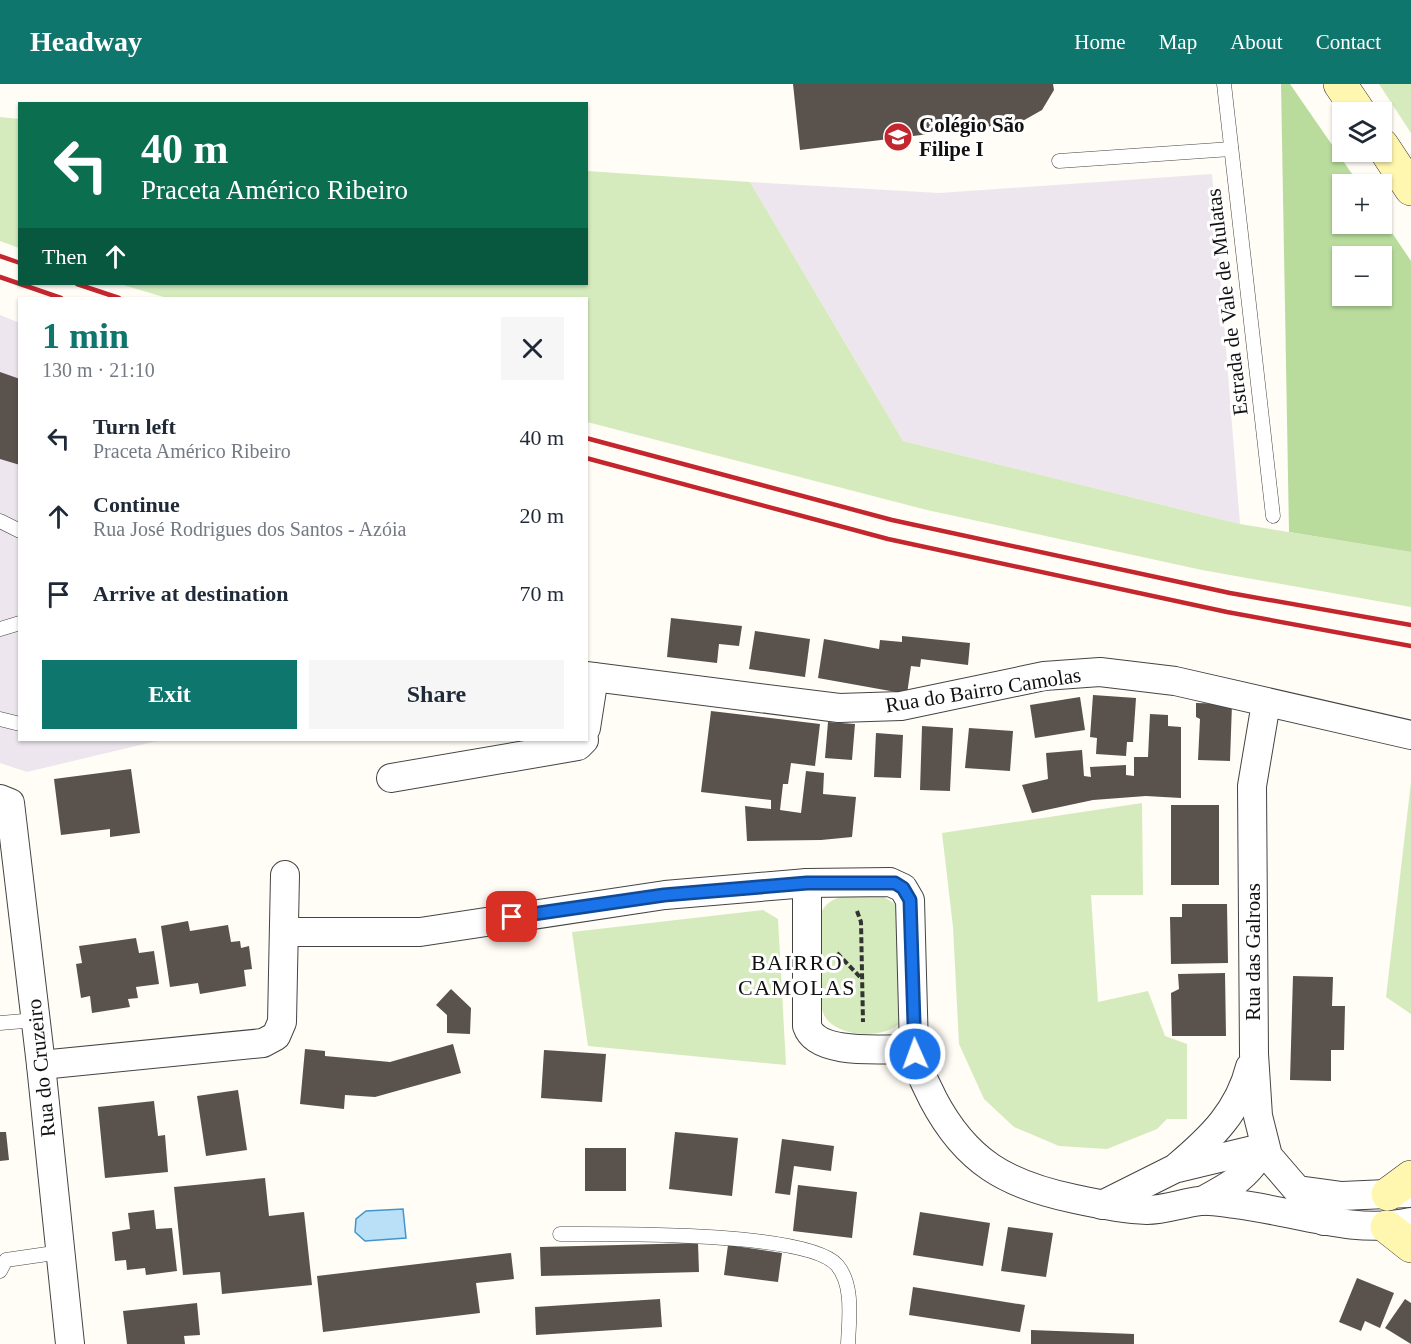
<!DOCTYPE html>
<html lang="en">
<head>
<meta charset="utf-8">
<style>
	body { margin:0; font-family:Georgia,serif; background:#f6f6f7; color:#1f2937; height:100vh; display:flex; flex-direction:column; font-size:22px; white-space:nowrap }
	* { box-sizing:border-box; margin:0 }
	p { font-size:20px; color:#747a83 }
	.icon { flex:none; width:33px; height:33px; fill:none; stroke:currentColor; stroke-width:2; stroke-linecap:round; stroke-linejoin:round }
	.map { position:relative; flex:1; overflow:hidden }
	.details { position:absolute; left:18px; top:213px; width:570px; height:444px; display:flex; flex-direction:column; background:#fff; border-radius:0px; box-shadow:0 2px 4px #0004 }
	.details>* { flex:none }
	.hud { position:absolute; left:18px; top:18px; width:570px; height:183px; border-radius:0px; box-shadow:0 2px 4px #0004; background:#0b6e4f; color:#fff; overflow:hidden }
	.tools { position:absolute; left:1332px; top:18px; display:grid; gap:12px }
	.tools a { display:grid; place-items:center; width:60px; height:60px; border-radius:0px; background:#fff; box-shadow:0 2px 4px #0004; font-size:30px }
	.pin { position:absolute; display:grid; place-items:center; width:51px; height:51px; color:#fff; margin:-26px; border-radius:12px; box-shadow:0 3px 9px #0006 }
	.me { position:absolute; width:66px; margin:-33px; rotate:358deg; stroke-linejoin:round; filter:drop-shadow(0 0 4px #0008) }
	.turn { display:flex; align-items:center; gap:21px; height:126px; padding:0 24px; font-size:27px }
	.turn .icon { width:78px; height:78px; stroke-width:2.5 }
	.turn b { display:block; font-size:42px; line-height:51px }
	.then { display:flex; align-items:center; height:57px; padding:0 24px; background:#0003; gap:12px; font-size:22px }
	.round { display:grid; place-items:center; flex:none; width:63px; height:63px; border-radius:0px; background:#f6f6f7 }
	.headline { display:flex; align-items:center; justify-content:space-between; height:102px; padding:0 24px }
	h1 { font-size:36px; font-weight:600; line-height:45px; color:#0f766e }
	.primary-button { display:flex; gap:12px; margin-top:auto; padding:12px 24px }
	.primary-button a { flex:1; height:69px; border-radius:0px; background:#0f766e; color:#fff; font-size:24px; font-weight:600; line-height:69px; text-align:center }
	.primary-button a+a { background:#f6f6f7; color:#1f2937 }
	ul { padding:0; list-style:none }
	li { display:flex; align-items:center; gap:18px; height:78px; padding:0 24px }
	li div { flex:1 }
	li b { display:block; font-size:22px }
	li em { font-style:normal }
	header { display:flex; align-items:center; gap:36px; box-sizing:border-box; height:84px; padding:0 30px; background:#0f766e; color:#fff }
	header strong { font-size:28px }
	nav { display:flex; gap:33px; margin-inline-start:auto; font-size:21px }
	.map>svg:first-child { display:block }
	.industrial { fill:#eee6ef }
	.green { fill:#d5ebbd }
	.forest { fill:#b9dc9c; fill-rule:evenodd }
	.water { fill:#b9e0f7; stroke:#3f96cf; stroke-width:1.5 }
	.building { fill:#5a524d }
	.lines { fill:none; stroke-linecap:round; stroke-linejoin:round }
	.lane-casing { stroke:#444; stroke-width:15 }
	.street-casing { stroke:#444; stroke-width:30 }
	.secondary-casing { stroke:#333; stroke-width:34 }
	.path { stroke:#333; stroke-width:4; stroke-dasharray:6 3; stroke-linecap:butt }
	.lane { stroke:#fff; stroke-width:14 }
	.street { stroke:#fff; stroke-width:28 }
	.secondary { stroke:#fff6b0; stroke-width:33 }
	.rail { stroke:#c4262e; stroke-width:4.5 }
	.route-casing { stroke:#114b97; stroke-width:15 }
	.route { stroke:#1a73e8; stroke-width:10 }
	.labels { text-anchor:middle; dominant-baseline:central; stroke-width:6; stroke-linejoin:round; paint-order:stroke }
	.poi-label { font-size:21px; font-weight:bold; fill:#111; stroke:#fff; text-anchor:start }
	.street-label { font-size:21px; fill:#111; stroke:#fff }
	.neighbourhood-label { font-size:22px; letter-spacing:1.5px; fill:#111; stroke:#fff }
</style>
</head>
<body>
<header>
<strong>Headway</strong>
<nav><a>Home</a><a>Map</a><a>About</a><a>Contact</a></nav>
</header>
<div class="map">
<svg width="1411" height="1260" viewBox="0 0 1411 1260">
	<rect width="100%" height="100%" fill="#fffdf5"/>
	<!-- industrial -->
	<g class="industrial">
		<path d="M 1212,90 L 1240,440 L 903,357 L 750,98 L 939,109 Z"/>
		<path d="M 0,231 L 20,239 L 20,656 L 161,656 L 27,688 L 0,679 Z"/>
	</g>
	<!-- green -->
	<g class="green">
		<path d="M 1379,0 L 1411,0 L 1411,49 Z"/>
		<path d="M 0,33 L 19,35 L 19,164 L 0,157 Z"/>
		<path d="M 587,87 L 750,98 L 903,357 L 1240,440 L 1411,468 L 1411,523 L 1202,486 L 927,426 L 587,338 L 586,214 L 167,214 L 120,200 L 586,200 Z"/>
		<path d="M 1411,698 L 1411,930 L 1386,913 Z"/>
		<path d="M 1142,719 L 1143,811 L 1091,811 L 1098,918 L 1148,907 L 1165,952 L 1187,960 L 1187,1035 L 1167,1035 L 1157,1045 L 1107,1065 L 1059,1062 L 1014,1043 L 984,1015 L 959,960 L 953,843 L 942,749 Z"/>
		<path d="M 882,812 L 900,823 L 901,938 C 884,957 828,954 822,925 L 821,829 C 832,806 859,812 882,812 Z"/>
		<path d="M 763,826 L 778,835 L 786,981 L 588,962 L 572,848 Z"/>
	</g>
	<!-- forest -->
	<path class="forest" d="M 1281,0 L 1290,0 L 1359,100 L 1342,100 L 1342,140 L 1382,140 L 1382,134 L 1411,177 L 1411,468 L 1289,448 ZM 1342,172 L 1382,172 L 1382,212 L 1342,212 Z"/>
	<!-- water -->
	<path class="water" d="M 403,1125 L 406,1154 L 365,1157 L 355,1148 L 356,1135 L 366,1127 Z"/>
	<!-- building -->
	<g class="building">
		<path d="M 793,0 L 1053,0 L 1054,6 L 1042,26 L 1019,39 L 800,66 Z"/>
		<path d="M 0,288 L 20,295 L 20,381 L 0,375 Z"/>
		<path d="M 671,534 L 742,542 L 739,562 L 719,560 L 717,579 L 667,573 Z"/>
		<path d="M 755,547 L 810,555 L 805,593 L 749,585 Z"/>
		<path d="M 902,552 L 970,559 L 968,581 L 921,575 L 920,583 L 911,582 L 907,610 L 818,594 L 824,555 L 879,565 L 880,556 L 902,558 Z"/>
		<path d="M 1093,611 L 1136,614 L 1133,658 L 1127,658 L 1126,672 L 1096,670 L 1097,654 L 1090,653 Z"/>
		<path d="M 1080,613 L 1085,646 L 1035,654 L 1030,621 Z"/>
		<path d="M 1196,619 L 1232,620 L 1230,677 L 1198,676 L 1200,635 L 1196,633 Z"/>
		<path d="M 711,627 L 820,640 L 815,682 L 791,679 L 788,700 L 783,700 L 780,726 L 801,729 L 806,687 L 824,689 L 823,710 L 856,713 L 852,753 L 821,756 L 747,757 L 745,722 L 771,725 L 771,716 L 701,708 Z"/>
		<path d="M 1150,630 L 1168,631 L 1168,642 L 1181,643 L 1181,714 L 1146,712 L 1093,716 L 1032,729 L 1022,701 L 1048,695 L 1046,669 L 1082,666 L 1084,692 L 1091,693 L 1090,683 L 1126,681 L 1126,691 L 1134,692 L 1134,673 L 1148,673 Z"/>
		<path d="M 828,638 L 855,640 L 852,676 L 825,674 Z"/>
		<path d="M 922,642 L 953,644 L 950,707 L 920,706 Z"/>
		<path d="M 969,644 L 1013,647 L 1010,687 L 965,684 Z"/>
		<path d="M 876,649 L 903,651 L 901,694 L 874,693 Z"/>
		<path d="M 131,685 L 140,749 L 110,753 L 110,745 L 61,751 L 54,695 Z"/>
		<rect x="1171" y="721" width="48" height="80"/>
		<path d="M 1182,820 L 1227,820 L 1228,879 L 1171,880 L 1170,833 L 1182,833 Z"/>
		<path d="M 188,837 L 190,847 L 228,841 L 231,858 L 240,857 L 241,864 L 249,862 L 252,885 L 244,886 L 246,902 L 200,910 L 198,899 L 170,903 L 161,842 Z"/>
		<path d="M 136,854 L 139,869 L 154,867 L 159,900 L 136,903 L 138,914 L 128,915 L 130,923 L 92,929 L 90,912 L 81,914 L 76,880 L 82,879 L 79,862 Z"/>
		<path d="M 1225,889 L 1226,952 L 1172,952 L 1171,909 L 1179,905 L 1178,890 Z"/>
		<path d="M 1293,892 L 1333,893 L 1332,922 L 1345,922 L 1344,966 L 1331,966 L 1331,997 L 1290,996 Z"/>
		<path d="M 451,905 L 471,924 L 470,950 L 447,949 L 447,931 L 436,921 Z"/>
		<path d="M 453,960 L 461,989 L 375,1013 L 345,1011 L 344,1025 L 300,1020 L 305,965 L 325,967 L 325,972 L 390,978 Z"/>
		<path d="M 544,966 L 606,970 L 602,1018 L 541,1014 Z"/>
		<path d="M 238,1006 L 247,1066 L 206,1072 L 197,1012 Z"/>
		<path d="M 154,1017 L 158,1052 L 165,1051 L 168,1088 L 105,1094 L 98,1023 Z"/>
		<path d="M 0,1048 L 6,1048 L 9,1076 L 0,1077 Z"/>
		<path d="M 675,1048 L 738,1054 L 732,1112 L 669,1105 Z"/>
		<path d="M 782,1055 L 834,1062 L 831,1087 L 794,1082 L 790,1111 L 775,1109 Z"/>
		<rect x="585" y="1064" width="41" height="43"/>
		<path d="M 265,1094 L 269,1132 L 304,1128 L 312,1201 L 222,1210 L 220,1188 L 183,1191 L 174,1103 Z"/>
		<path d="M 798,1101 L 857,1108 L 852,1154 L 793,1147 Z"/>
		<path d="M 154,1126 L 156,1145 L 172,1144 L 177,1187 L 146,1191 L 145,1184 L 127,1186 L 126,1176 L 115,1177 L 112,1148 L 130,1145 L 128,1129 Z"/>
		<path d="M 920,1128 L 990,1139 L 983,1182 L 913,1171 Z"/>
		<path d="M 1008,1143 L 1053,1149 L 1046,1193 L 1001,1187 Z"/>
		<path d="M 698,1159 L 699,1188 L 541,1192 L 540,1163 Z"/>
		<path d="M 728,1161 L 782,1169 L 778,1198 L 724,1191 Z"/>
		<path d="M 511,1169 L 514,1195 L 476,1199 L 480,1229 L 323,1248 L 317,1192 Z"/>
		<path d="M 1357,1194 L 1394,1209 L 1380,1244 L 1365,1237 L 1361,1247 L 1339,1238 Z"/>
		<path d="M 913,1203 L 1025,1221 L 1020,1248 L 909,1231 Z"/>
		<path d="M 660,1215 L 662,1243 L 536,1251 L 535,1223 Z"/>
		<path d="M 1405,1215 L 1411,1219 L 1411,1260 L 1385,1244 Z"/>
		<path d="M 197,1219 L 200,1251 L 184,1252 L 185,1260 L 127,1260 L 123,1227 Z"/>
		<path d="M 1031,1246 L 1134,1250 L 1134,1260 L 1031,1260 Z"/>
	</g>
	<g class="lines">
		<!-- lane casing -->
		<g class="lane-casing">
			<g id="lane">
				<path d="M 1224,0 L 1273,432"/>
				<path d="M 1059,77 L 1231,65"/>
				<path d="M 0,437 L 20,447"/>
				<path d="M 0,545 L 20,539"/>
				<path d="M 0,635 L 20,640"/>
				<path d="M 0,939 L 36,936"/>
				<path d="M 560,1150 C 609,1150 808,1147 837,1181 C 854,1201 849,1235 848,1260"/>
				<path d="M 0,1187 L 6,1176 L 61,1168"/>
			</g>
		</g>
		<!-- street casing -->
		<g class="street-casing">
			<g id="street">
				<path d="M 586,592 L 839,624 L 901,622 L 1044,592 L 1100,588 L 1175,597 L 1411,651"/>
				<path d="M 1266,619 L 1252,702 L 1254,970 L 1258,1032 L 1268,1072 L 1324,1137"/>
				<path d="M 586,644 L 594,593"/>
				<path d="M 391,694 L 578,662 L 584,656"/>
				<path d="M 0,715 L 10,719 L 41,981 L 70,1260"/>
				<path d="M 807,799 L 807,942 C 817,973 887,964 914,965"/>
				<path d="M 285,848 L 420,848 L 665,811 L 807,799 L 890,798 L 903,804 L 910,816 L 914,965 C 916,983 925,998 933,1015 C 966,1078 1007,1101 1075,1115 C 1098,1120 1123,1125 1147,1126 C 1164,1126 1183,1119 1200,1117 C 1212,1116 1225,1119 1236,1120 C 1294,1127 1353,1151 1411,1138"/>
				<path d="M 41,981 L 263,959 L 276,952 L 282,938 L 285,791"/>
				<path d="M 1178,1082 C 1212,1053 1239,1027 1250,983"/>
				<path d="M 1298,1106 L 1342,1112 L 1409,1109"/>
				<path d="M 1202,1117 C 1232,1101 1247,1093 1265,1063"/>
				<path d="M 1102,1121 L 1174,1085 L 1265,1063"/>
			</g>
		</g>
		<!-- secondary casing -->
		<g class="secondary-casing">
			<g id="secondary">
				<path d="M 1340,0 L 1359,28"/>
				<path d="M 1382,61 L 1411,105"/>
				<path d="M 1388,1110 L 1411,1093"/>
				<path d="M 1387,1143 L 1411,1162"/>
			</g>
		</g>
		<!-- path -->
		<g class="path">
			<path d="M 857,827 L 861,838 L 863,938"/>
			<path d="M 837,869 L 861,894"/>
		</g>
		<!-- lane -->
		<use href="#lane" class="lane"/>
		<!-- street -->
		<use href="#street" class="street"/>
		<!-- secondary -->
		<use href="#secondary" class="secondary"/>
		<!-- rail -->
		<g class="rail">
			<path d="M 0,172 L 20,179"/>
			<path d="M 0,193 L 61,214"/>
			<path d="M 77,200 L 119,214"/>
			<path d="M 586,354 L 892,436 L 1230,509 L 1411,541"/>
			<path d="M 586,374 L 888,455 L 1227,528 L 1411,562"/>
		</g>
	</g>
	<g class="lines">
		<!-- route casing -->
		<g class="route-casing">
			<path id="route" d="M 512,833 L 664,811 L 807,799 L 895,799 L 903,804 L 910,816 L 915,970"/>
		</g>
		<!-- route -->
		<use href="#route" class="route"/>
	</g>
	<!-- icons -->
	<defs>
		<g id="school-disc" transform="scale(1.5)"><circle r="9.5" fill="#c4262e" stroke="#fff"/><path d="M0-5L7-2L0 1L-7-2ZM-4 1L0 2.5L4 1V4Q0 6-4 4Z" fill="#fff"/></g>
	</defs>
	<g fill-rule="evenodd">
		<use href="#school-disc" x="898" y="53"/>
	</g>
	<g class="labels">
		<!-- poi labels -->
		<g class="poi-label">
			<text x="919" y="41">Colégio São<tspan x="919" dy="24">Filipe I</tspan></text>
		</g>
		<!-- street labels -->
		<g class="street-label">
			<text transform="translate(1227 218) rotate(-97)">Estrada de Vale de Mulatas</text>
			<text transform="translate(983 606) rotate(-9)">Rua do Bairro Camolas</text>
			<text transform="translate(1253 868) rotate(-90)">Rua das Galroas</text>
			<text transform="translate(41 984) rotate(-96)">Rua do Cruzeiro</text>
		</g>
		<!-- neighbourhood labels -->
		<g class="neighbourhood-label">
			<text x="797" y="878">BAIRRO<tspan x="797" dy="25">CAMOLAS</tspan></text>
		</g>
	</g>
</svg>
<div class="tools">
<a><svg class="icon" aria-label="layers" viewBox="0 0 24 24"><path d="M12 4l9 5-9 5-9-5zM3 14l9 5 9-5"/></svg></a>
<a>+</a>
<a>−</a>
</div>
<div class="pin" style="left:512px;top:833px;background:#d93025"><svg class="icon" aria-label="arrive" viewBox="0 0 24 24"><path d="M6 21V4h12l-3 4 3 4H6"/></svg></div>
<svg class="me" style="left:915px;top:970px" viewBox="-20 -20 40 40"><circle r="17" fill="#1a73e8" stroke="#fff" stroke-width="3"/><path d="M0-11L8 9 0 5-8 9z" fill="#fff"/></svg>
<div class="hud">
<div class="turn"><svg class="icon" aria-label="left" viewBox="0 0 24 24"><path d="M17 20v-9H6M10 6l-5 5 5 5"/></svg><div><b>40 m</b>Praceta Américo Ribeiro</div></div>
<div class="then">Then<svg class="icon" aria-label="ahead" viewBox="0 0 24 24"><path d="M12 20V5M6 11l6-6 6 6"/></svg></div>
</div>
<section class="details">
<div class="headline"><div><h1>1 min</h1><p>130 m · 21:10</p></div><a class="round"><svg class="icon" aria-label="close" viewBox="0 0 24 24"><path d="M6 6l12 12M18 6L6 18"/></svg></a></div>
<ul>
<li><svg class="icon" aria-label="left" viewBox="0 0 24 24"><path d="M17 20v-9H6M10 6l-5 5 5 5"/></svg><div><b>Turn left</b><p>Praceta Américo Ribeiro</p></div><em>40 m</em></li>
<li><svg class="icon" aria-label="ahead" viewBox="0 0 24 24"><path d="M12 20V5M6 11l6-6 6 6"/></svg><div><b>Continue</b><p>Rua José Rodrigues dos Santos - Azóia</p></div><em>20 m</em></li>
<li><svg class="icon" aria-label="arrive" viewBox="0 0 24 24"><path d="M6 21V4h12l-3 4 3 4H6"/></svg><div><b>Arrive at destination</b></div><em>70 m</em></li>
</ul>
<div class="primary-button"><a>Exit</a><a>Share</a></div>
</section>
</div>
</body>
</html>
